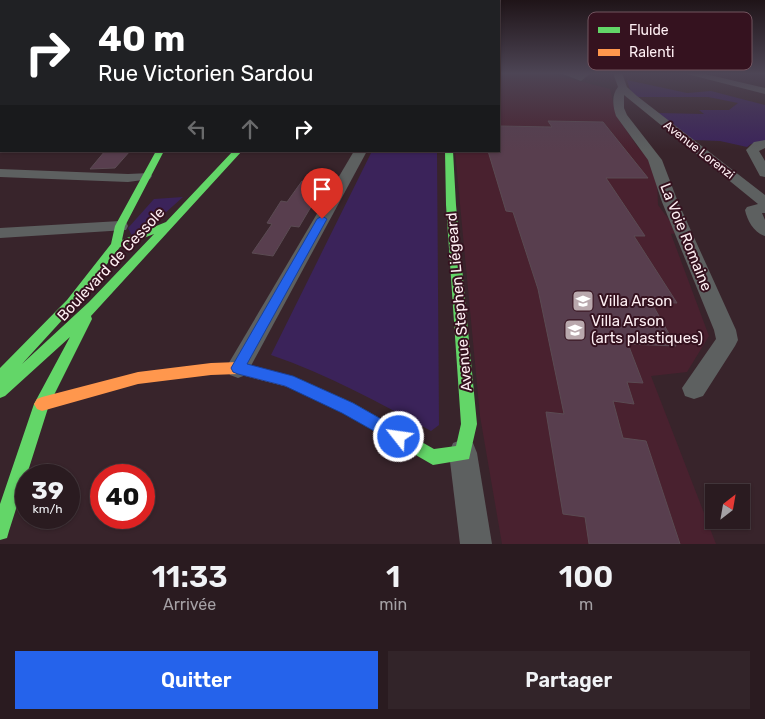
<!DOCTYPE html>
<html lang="fr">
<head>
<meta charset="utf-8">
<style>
	body { margin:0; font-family:Rubik,sans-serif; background:#322429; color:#f1f3f6; height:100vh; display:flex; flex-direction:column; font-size:19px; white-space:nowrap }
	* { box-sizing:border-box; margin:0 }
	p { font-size:16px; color:#a5a1a5 }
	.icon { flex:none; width:28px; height:28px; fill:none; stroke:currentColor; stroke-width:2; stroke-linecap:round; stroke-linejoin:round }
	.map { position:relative; height:544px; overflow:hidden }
	.side { display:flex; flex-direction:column; background:#2a1b20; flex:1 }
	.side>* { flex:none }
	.guide { position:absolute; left:0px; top:0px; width:500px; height:152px; box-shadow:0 1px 4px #0004,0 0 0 1px #46393e; background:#202124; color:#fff; overflow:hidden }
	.needle { width:32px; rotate:31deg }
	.controls { position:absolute; left:705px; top:484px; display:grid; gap:10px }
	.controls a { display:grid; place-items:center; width:45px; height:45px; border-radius:0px; background:#2a1b20; box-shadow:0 1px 4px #0004,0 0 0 1px #46393e; font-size:25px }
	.speed { position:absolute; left:15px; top:464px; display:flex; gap:10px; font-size:25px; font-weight:700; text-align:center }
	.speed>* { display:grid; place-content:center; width:65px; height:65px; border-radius:50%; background:#2a1b20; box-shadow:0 1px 4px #0004,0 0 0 1px #46393e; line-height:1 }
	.speed small { font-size:12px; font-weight:400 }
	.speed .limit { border:8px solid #d22; background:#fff; color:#111 }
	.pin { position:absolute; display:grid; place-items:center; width:42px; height:42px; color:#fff; margin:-51px -21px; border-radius:50% 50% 50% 0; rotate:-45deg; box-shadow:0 0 5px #0007 }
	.pin .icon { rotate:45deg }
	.me { position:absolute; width:55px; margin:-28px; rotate:300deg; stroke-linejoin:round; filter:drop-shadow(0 0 4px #0008) }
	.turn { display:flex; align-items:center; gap:18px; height:105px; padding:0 15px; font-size:22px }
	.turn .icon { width:65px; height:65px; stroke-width:2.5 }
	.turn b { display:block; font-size:35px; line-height:42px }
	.lanes { display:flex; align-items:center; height:48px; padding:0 15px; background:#0003; justify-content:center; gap:25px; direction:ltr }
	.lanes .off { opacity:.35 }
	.eta { display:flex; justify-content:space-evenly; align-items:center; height:85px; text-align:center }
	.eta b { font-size:30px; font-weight:600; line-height:35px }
	.primary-button { display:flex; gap:10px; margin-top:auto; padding:10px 15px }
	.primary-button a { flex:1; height:58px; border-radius:0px; background:#2563eb; color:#fff; font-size:20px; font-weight:600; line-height:58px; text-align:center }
	.primary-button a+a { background:#322429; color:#f1f3f6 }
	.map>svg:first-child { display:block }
	.built { fill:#49212f }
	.green { fill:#3b235a }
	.building { fill:#583e4e; stroke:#5b4b53 }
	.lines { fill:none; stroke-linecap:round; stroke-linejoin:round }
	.street { fill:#5d6060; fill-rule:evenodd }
	.fast { fill:#63d668; fill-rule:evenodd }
	.slow { fill:#ff974d; fill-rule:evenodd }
	.route { fill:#2563eb; stroke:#184099 }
	.labels { text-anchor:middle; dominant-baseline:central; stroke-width:4; stroke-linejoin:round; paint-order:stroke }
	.far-street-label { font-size:12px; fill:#feeff3; stroke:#35121f }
	.street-label { font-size:15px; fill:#feeff3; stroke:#35121f }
	.poi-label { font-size:15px; fill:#feeff3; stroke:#35121f; text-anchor:start }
	.key { fill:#35121f; stroke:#71545f; stroke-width:1 }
	.key-label { font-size:14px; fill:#feeff3 }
</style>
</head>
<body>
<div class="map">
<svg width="765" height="544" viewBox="0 0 765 544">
	<rect width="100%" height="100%" fill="#38242b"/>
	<!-- built -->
	<path class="built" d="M 499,73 L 549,73 L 610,89 L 616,115 L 637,146 L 648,158 L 657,176 L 658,205 L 679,233 L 671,234 L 709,336 L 687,372 L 651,376 L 716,544 L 502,544 L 480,416 L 455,151 L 499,151 Z"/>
	<!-- green -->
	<g class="green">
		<path d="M 627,80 L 687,93 L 711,91 L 765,105 L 765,142 L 751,144 L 747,147 L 720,141 L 693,140 L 658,113 L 704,114 L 699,110 L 729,110 L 738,103 L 708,97 L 636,97 L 631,93 Z"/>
		<path d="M 372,151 L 437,151 L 439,425 L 431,431 C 378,402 329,375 271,355 Z"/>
		<path d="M 183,197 L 145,231 L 132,236 L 128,228 L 154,199 Z"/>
	</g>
	<!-- building -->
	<g class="building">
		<path d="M 548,121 L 603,122 L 648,178 L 606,178 L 645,236 L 634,236 L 677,303 L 651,302 L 676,346 L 628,344 L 643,383 L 627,382 L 634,404 L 613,401 L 623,438 L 646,441 L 680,544 L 589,544 L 585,517 L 563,514 L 546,412 L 564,414 L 538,289 L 513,212 L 506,211 L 488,151 L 499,151 L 499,126 L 552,127 Z"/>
		<path d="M 105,151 L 130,151 L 115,168 L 90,169 Z"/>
		<path d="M 302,181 L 313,188 L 306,200 L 315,200 L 299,227 L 291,226 L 273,256 L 252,253 L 272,224 L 267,223 L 281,201 L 287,202 Z"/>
	</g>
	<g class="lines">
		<!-- street -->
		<g class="street">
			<path d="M 560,73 L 591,73 L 581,81 Z"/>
			<path d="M 613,73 L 622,73 L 627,87 L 637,96 L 765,195 L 765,213 L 762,213 L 765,220 L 765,236 C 754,233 747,220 745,210 L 747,207 L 758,204 L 624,95 L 624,108 L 627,115 L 662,160 L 678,202 L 736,330 L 738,340 L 735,346 L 703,396 L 694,399 L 685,396 L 682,388 L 716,339 L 714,330 L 662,202 L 648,160 L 616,116 C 613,107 611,95 618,87 Z"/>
			<path d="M 683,73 L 701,73 L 765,88 L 765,94 Z"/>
			<path d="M 765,140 L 765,148 L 759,151 L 765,161 L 765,177 L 760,176 L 746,150 L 754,142 Z"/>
			<path d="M 354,151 L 367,151 L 246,375 L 238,378 L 230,375 L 226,368 L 230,361 Z"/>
			<path d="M 0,169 L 128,174 L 150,173 L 152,176 L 150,179 L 128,182 L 0,177 Z"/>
			<path d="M 120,221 L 126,222 L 128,226 L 126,230 L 0,238 L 0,228 Z"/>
			<path d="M 463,439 L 473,443 L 477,453 L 492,544 L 460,544 L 449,453 L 453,443 Z"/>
		</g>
		<!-- fast -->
		<g class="fast">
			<path d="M 156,151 L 164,151 L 125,226 L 122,240 L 166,222 L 233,151 L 242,151 L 91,316 L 92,319 L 49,405 L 9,531 L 7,538 L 0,540 L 0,504 L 34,404 L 70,337 L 5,396 L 0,398 L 0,368 L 67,300 L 111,244 L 115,226 ZM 154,234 L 89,302 L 22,364 L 75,306 L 120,247 Z"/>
			<path d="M 445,151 L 453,151 L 456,205 L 477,424 L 469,459 L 433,465 L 343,413 L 287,386 L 285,382 L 287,378 L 292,376 L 297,378 L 353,403 L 434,449 L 456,446 L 461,424 L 446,205 Z"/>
		</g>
		<!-- slow -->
		<path class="slow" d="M 238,362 L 292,376 L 297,378 L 299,382 L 297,386 L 292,388 L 238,374 L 211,375 L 138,384 L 42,411 L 37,409 L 34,404 L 37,399 L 42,397 L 138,372 L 211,363 Z"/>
	</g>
	<!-- sky -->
	<linearGradient id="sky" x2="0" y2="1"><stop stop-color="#1f1418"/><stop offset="0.49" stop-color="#4d4555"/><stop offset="1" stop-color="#4d4555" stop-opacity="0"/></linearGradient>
	<rect width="765" height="150" fill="url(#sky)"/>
	<!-- route -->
	<path class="route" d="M 322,216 L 327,219 L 247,364 L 293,376 L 353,403 L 404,432 L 407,437 L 404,443 L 399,445 L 342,413 L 285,386 L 238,374 L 233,372 L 231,368 L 317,219 Z"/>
	<!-- icons -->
	<defs>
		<g id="university-square" transform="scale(1.125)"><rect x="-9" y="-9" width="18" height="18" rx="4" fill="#b9a8ad" stroke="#35121f"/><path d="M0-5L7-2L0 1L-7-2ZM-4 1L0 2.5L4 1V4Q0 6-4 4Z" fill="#fff"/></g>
	</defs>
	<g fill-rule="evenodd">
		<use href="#university-square" x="583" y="301"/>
		<use href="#university-square" x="575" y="330"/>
	</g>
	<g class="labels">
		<!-- far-street labels -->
		<g class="far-street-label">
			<text transform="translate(699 150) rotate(38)">Avenue Lorenzi</text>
		</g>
		<!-- street labels -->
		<g class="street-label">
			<text transform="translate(686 237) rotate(68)">La Voie Romaine</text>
			<text transform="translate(111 264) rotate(-47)">Boulevard de Cessole</text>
			<text transform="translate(459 302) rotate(-95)">Avenue Stephen Liégeard</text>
		</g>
		<!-- poi labels -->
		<g class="poi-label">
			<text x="599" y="301">Villa Arson</text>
			<text x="591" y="321">Villa Arson<tspan x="591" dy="17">(arts plastiques)</tspan></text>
		</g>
	</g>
	<!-- legend -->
	<rect x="588" y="12" width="164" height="58" rx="8" class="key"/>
	<rect x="598" y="27" width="22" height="6" fill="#63d668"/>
	<rect x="598" y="49" width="22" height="7" fill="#ff974d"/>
	<g class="key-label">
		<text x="629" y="35">Fluide</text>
		<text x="629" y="57">Ralenti</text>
	</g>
</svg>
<div class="controls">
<a><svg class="needle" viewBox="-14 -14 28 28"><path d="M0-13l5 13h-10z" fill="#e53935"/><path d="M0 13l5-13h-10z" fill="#a5a1a5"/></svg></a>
</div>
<div class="speed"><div>39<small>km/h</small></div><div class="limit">40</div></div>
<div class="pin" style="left:322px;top:219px;background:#d93025"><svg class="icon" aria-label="arrive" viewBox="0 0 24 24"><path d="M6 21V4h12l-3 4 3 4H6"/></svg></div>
<svg class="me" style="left:399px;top:437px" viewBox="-20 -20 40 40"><circle r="17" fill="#2563eb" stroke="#fff" stroke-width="3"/><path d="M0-11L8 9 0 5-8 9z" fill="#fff"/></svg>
<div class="guide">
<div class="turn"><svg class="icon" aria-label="right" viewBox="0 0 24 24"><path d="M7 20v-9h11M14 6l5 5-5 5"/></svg><div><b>40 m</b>Rue Victorien Sardou</div></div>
<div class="lanes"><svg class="icon off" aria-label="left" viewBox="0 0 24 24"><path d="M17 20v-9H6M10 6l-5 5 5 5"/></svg><svg class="icon off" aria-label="ahead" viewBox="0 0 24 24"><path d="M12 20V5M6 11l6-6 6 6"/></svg><svg class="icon" aria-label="right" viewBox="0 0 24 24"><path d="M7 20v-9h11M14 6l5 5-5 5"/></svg></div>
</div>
</div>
<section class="side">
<div class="eta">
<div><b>11:33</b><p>Arrivée</p></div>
<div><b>1</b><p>min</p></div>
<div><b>100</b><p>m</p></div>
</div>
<div class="primary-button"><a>Quitter</a><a>Partager</a></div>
</section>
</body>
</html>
